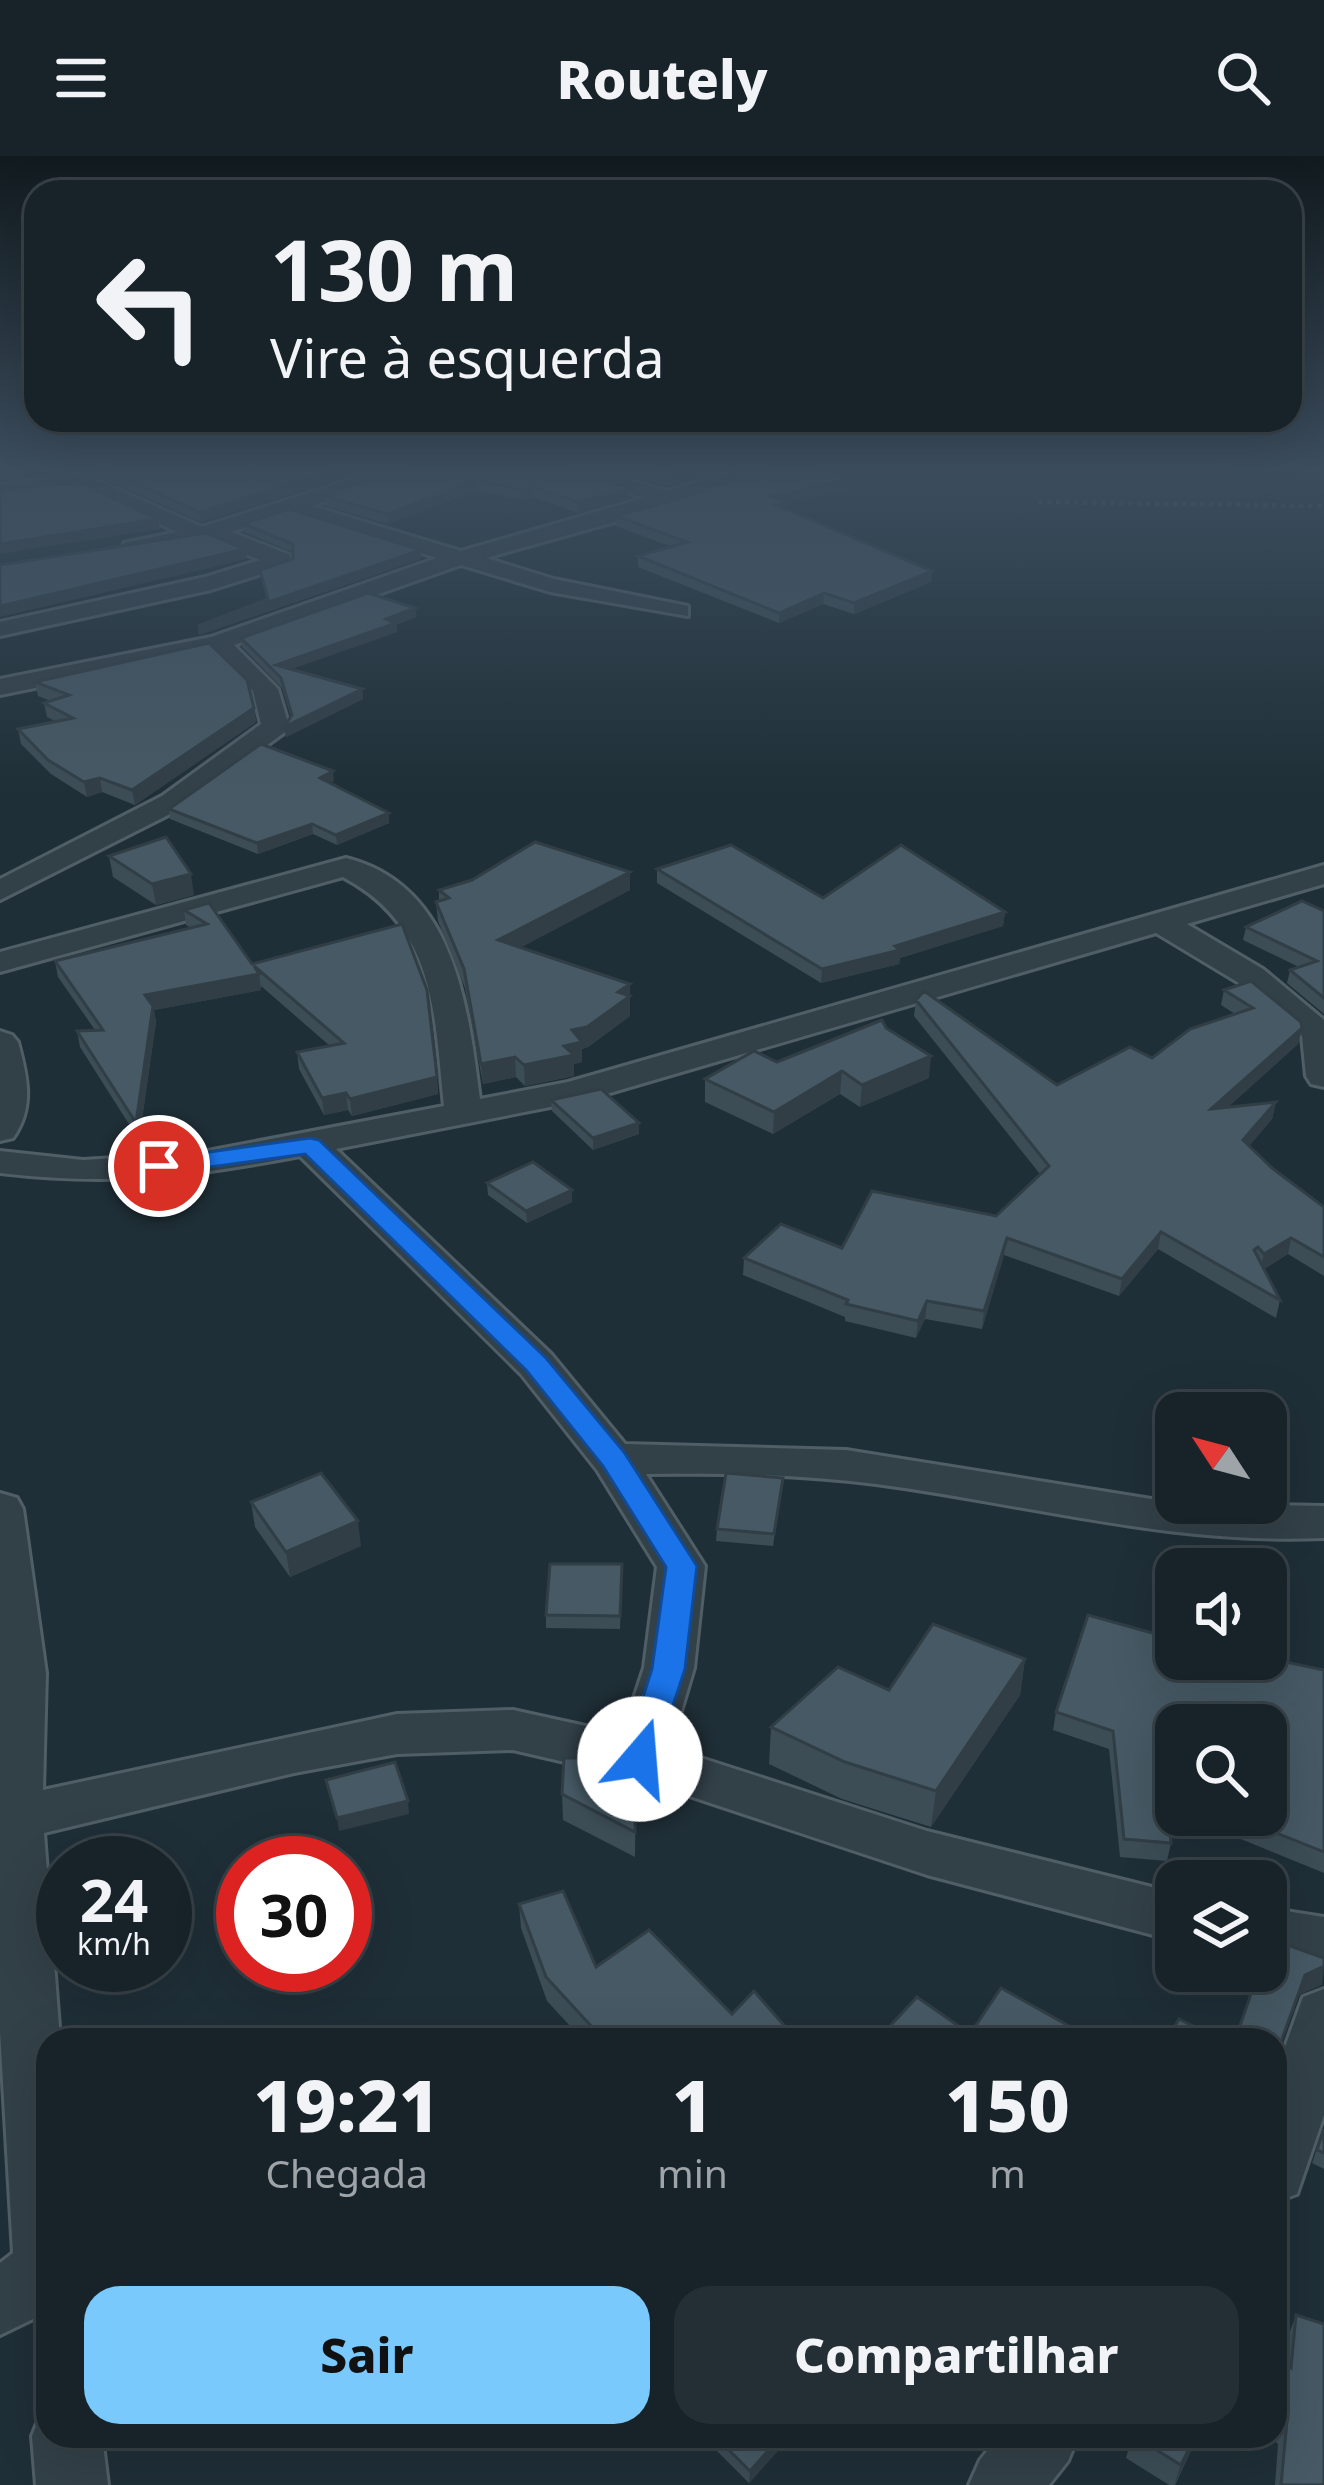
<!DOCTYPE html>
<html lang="pt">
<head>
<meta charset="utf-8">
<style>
	body { margin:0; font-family:"Noto Sans",sans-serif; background:#242f35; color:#f1f3f6; height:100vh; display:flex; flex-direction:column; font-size:45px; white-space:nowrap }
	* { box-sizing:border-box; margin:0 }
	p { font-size:39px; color:#9ea4a8 }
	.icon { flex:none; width:66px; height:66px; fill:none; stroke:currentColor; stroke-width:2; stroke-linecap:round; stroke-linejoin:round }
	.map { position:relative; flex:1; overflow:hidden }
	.details { position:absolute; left:36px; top:1872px; width:1251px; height:420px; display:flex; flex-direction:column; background:#172329; border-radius:36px; box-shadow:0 12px 48px #0002,0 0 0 3px #364046 }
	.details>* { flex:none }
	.guide { position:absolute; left:24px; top:24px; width:1278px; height:252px; border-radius:36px; box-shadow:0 12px 48px #0002,0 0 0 3px #364046; background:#172329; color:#f1f3f6; overflow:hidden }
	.needle { width:78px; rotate:306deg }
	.tools { position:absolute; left:1155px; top:1236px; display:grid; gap:24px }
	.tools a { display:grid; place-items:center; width:132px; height:132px; border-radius:24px; background:#172329; box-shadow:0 12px 48px #0002,0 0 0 3px #364046; font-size:60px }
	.speed { position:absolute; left:36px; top:1680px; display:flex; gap:24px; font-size:60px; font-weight:700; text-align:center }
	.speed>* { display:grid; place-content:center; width:156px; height:156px; border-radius:50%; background:#172329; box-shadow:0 12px 48px #0002,0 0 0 3px #364046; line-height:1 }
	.speed small { font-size:30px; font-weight:400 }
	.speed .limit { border:18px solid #d22; background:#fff; color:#111 }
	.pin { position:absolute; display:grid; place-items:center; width:102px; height:102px; color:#fff; margin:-51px; border:6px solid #fff; border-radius:50%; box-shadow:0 3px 12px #0007 }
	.me { position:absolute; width:132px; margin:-66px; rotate:18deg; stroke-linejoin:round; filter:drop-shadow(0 0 9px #0008) }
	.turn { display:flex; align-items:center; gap:42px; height:252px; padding:0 48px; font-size:54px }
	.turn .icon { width:156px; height:156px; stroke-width:2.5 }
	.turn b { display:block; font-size:84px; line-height:102px }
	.eta { display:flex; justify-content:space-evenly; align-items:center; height:204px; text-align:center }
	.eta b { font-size:72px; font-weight:800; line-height:84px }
	.button { display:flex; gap:24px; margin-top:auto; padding:24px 48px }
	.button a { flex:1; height:138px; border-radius:36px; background:#79c9fc; color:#111; font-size:48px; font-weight:800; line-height:138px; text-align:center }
	.button a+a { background:#242f35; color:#f1f3f6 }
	header { display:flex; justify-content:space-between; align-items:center; height:156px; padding:0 48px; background:#172329; font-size:54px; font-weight:800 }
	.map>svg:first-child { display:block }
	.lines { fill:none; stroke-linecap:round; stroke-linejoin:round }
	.stream { fill:#2f4d5e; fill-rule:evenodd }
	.minor-casing { stroke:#505e66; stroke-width:6 }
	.path { stroke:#425958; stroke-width:4.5; stroke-dasharray:4.5 4.5; stroke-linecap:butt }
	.minor { fill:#324048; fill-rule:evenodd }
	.wall { fill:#3c4d56 }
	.shaded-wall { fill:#313e46 }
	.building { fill:#465964; stroke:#313e46; stroke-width:3 }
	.route { fill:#1a73e8; stroke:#114b97; stroke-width:3 }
</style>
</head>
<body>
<header><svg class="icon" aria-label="menu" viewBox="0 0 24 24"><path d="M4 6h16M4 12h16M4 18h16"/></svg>Routely<svg class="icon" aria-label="search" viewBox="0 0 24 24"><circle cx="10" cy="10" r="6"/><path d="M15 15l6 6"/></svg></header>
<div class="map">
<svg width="1324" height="2329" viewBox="0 0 1324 2329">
	<rect width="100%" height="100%" fill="#1f2f37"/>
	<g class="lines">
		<!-- stream -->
		<path class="stream" d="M 1287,312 L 1296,312 L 1306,320 L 1299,322 Z"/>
		<!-- minor casing -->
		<g class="minor-casing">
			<g id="minor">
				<path d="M 387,312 L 418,312 L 312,350 L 461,395 L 644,342 L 555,312 L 588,312 L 667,335 L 745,312 L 778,312 L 679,348 L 486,402 L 554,423 L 688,450 L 688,460 L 550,436 L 461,409 L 234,489 L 278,533 L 289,570 L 285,576 L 182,652 L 0,744 L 0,723 L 162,640 L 261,568 L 253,535 L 212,496 L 0,539 L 0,523 L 211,481 L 437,402 L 290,357 L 231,376 L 290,399 L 290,409 L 211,434 L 0,480 L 0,466 L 205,421 L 260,404 L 208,383 L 124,397 L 124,387 L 177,376 L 79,331 L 0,341 L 0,329 L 82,318 L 202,371 Z"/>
				<path d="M 346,702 C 455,729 468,851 480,943 L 568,926 L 1324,709 L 1324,728 L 1187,768 L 1263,813 L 1324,864 L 1324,931 L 1311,928 L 1306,920 L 1302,880 L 1239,827 L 1156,777 L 586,944 L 336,993 L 551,1198 L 625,1288 L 846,1294 L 1176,1347 L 1324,1350 L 1324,1382 C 1171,1389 1027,1348 876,1328 C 800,1318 723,1317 646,1318 L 705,1410 L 694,1512 L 670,1592 L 927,1675 L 1176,1737 L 1176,1785 L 927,1719 L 638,1623 L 513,1594 L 397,1598 L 294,1617 L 44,1677 L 60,1884 L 48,1884 L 48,2169 L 33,2163 L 0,2179 L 0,2107 L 13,2097 L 0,1875 L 0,1337 L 17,1342 L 23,1353 L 46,1517 L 43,1634 L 397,1558 L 513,1554 L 622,1578 L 644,1512 L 657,1411 L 597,1314 L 521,1218 L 300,1000 C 190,1021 112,1030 0,1017 L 0,995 L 83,1004 L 197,997 L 444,950 C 434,856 436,770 343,721 L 0,816 L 0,796 Z"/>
				<path d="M 0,875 L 12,879 L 18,886 C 27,920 35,951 13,982 L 0,985 Z"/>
				<path d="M 1266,1752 L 1324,1761 L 1324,1809 L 1266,1800 Z"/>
				<path d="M 1324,1833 L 1324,1959 L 1297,2038 L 1275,2046 L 1275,1919 L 1303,1841 Z"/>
				<path d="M 48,2253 L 48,2280 L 102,2280 L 108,2329 L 36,2329 L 32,2280 L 42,2255 Z"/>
				<path d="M 999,2280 L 1078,2280 L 1068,2305 L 1049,2329 L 969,2329 L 980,2304 Z"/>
			</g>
		</g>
		<!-- path -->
		<path class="path" d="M 1038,346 L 1324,350"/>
		<!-- minor -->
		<use href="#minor" class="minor"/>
	</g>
	<!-- wall -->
	<g class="wall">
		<path d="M 0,312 L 372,312 L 201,366 L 84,314 Z"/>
		<path d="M 403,312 L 629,342 L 578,357 L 534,341 L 521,344 L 477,334 L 388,368 L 326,350 L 325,340 Z"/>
		<path d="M 604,312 L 729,312 L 667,330 Z"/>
		<path d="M 848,334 L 787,346 L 787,354 L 932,415 L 931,426 L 854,458 L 823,448 L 779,467 L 638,411 L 638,400 L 672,391 L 616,370 L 616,360 Z"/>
		<path d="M 243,368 L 421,403 L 199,479 L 198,470 L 267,444 L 260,414 L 293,403 L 293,396 L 244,376 Z"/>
		<path d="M 415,452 L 416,461 L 396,469 L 397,476 L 291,513 L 362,533 L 363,543 L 286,581 L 291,561 L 282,532 L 242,491 L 241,482 Z"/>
		<path d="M 35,526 L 254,552 L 256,566 L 135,649 L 102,636 L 87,641 L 51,618 L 21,588 L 18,573 L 55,565 L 47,561 L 44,547 L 51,545 L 38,540 Z"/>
		<path d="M 334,625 L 330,627 L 389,657 L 389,667 L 337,689 L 313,678 L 258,698 L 170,663 L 169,653 Z"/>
		<path d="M 109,700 L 194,739 L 156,749 L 113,721 Z"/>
		<path d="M 657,713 L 823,742 L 1005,756 L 1003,770 L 900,802 L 899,808 L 821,827 L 657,727 Z"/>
		<path d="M 439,734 L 630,734 L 521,791 L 630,828 L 630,860 L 588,891 L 582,893 L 582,906 L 574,908 L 574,920 L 525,930 L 516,921 L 483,928 L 465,832 L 438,765 L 436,746 L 439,745 Z"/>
		<path d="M 209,747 L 252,808 L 437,921 L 438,938 L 352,960 L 348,954 L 324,959 L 299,913 L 297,896 L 330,890 L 261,830 L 261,834 L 154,854 L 156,866 L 139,984 L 80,891 L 77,875 L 95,874 L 58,821 L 55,805 L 191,772 L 186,769 L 184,754 Z"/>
		<path d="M 1324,755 L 1324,858 L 1287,827 L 1290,814 L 1299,811 L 1243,784 L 1246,771 Z"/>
		<path d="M 1224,834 L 1302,872 L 1298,888 L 1228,951 L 1276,946 L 1272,963 L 1249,990 L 1272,1012 L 1324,1051 L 1324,1120 L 1288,1098 L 1264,1113 L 1280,1144 L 1276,1162 L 1158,1093 L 1119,1140 L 1004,1099 L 982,1173 L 925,1163 L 916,1182 L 845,1165 L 845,1161 L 743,1119 L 744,1102 L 842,1092 L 996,1060 L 1040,1018 L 914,860 L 916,844 L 1057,929 L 1152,902 L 1235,858 L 1221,849 Z"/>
		<path d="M 886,872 L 929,922 L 860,951 L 840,938 L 773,978 L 705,946 L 705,923 L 777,906 Z"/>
		<path d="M 551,944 L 639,978 L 593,994 L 552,955 Z"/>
		<path d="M 487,1027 L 572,1034 L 572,1046 L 527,1067 L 488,1039 Z"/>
		<path d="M 783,1322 L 773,1390 L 716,1385 L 717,1373 Z"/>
		<path d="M 251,1346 L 361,1390 L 290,1421 L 255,1371 Z"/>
		<path d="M 1166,1402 L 1176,1503 L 1324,1514 L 1324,1717 L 1182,1659 L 1266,1659 L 1176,1569 L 1176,1657 L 1168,1653 L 1171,1687 L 1167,1705 L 1120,1701 L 1109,1593 L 1053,1574 L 1056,1556 L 1160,1479 L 1162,1420 Z"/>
		<path d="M 622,1408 L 620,1473 L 546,1472 L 546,1459 Z"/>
		<path d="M 1025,1503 L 1020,1539 L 931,1671 L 842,1643 L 769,1608 L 771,1571 L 889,1534 Z"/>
		<path d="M 636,1602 L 635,1701 L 563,1664 L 562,1638 Z"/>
		<path d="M 519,1748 L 596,1811 L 732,1858 L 789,1875 L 789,1884 L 583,1884 L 547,1845 L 521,1772 Z"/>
		<path d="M 1324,1972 L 1324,2013 L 1312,2007 Z"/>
		<path d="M 1296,2159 L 1324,2329 L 1275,2329 L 1278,2288 L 1268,2280 L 1275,2280 L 1275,2200 L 1285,2208 L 1287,2183 Z"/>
		<path d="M 705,2280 L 791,2280 L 749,2327 L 705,2283 Z"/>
		<path d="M 1132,2280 L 1198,2280 L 1175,2329 L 1169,2329 L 1126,2302 Z"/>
	</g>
	<!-- shaded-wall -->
	<g class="shaded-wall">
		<path d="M 18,312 L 84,312 L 84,314 L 0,324 L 0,314 Z"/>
		<path d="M 340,312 L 372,312 L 201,366 L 200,356 Z"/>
		<path d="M 695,312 L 729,312 L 667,330 L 667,320 Z"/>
		<path d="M 477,324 L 477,334 L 388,368 L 387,358 Z"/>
		<path d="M 848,324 L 848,334 L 788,346 L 787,356 L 776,359 L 771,340 Z"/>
		<path d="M 533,331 L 534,341 L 521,344 L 521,334 Z"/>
		<path d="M 629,332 L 629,342 L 578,357 L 577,346 Z"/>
		<path d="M 158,363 L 160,373 L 0,398 L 0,388 Z"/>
		<path d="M 245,393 L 247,403 L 0,461 L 0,450 Z"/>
		<path d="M 421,394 L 421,403 L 199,479 L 198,470 Z"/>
		<path d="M 932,415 L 931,426 L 854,458 L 854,447 Z"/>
		<path d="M 824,437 L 823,448 L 779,467 L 779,457 Z"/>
		<path d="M 415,452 L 416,461 L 396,469 L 397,476 L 277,518 L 276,509 Z"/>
		<path d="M 362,533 L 363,543 L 286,581 L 284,571 Z"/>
		<path d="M 254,552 L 256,566 L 135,649 L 132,634 Z"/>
		<path d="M 333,615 L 334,625 L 321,632 L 320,622 Z"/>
		<path d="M 100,622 L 102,636 L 87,641 L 84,626 Z"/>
		<path d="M 389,657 L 389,667 L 337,689 L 336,679 Z"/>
		<path d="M 312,668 L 313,678 L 258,698 L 257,687 Z"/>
		<path d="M 630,716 L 630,734 L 499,803 L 498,784 Z"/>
		<path d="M 191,718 L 194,739 L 156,749 L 152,728 Z"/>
		<path d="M 1005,756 L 1003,770 L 900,802 L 899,808 L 821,827 L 822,813 Z"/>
		<path d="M 259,818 L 261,834 L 154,854 L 156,866 L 139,984 L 136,967 L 145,839 Z"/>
		<path d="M 630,828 L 630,860 L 588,891 L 582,893 L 582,906 L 574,908 L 574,920 L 525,930 L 524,909 L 572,874 Z"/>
		<path d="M 1302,872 L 1298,888 L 1208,969 L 1211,953 Z"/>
		<path d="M 931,900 L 929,922 L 860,951 L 862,929 Z"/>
		<path d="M 515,901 L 516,921 L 483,928 L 481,908 Z"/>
		<path d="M 842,915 L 840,938 L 773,978 L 774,956 Z"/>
		<path d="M 437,921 L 438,938 L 352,960 L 350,943 Z"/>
		<path d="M 346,937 L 348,954 L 324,959 L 322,942 Z"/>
		<path d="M 1276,946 L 1272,963 L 1240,1001 L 1243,984 Z"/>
		<path d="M 639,967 L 639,978 L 593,994 L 593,982 Z"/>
		<path d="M 572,1034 L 572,1046 L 527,1067 L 526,1055 Z"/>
		<path d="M 1161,1076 L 1158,1093 L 1119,1140 L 1122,1123 Z"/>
		<path d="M 1007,1082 L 1004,1099 L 982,1173 L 984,1155 Z"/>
		<path d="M 1291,1082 L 1288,1098 L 1260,1115 L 1264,1098 Z"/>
		<path d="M 927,1145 L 925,1163 L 916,1182 L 918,1165 Z"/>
		<path d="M 358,1365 L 361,1390 L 290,1421 L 286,1396 Z"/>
		<path d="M 1025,1503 L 1020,1539 L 931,1671 L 936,1635 Z"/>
		<path d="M 408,1645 L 409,1658 L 339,1675 L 337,1662 Z"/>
		<path d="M 1324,1810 L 1322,1829 L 1299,1839 L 1275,1906 L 1305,1819 Z"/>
		<path d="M 781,2280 L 791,2280 L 749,2327 L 750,2315 Z"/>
		<path d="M 1195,2280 L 1198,2280 L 1174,2329 L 1181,2309 Z"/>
	</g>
	<!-- building -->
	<g class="building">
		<path d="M 100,312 L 340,312 L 200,356 Z"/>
		<path d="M 403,312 L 570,312 L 629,332 L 577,346 L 533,331 L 521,334 L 477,324 L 387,358 L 325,340 Z"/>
		<path d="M 638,312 L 695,312 L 667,320 Z"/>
		<path d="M 765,312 L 814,312 L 848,324 L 771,340 L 788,346 L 776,349 L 932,415 L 854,447 L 824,437 L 779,457 L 638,400 L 687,386 L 616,360 L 681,342 Z"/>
		<path d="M 77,326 L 158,363 L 0,388 L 0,335 Z"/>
		<path d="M 289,353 L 421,394 L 198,470 L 268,443 L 260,414 L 293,403 L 293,388 L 243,368 Z"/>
		<path d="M 206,377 L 245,393 L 0,450 L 0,409 Z"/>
		<path d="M 368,437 L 415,452 L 386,463 L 396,467 L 276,509 L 362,533 L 284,571 L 292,559 L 281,522 L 241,482 Z"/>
		<path d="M 209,487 L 247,524 L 254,552 L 132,634 L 100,622 L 84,626 L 48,604 L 18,573 L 73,562 L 44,547 L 69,539 L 35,526 Z"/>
		<path d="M 261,588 L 333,615 L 320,622 L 389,657 L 336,679 L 312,668 L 257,687 L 169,653 Z"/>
		<path d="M 166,681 L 191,718 L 152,728 L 109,700 Z"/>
		<path d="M 535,686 L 630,716 L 498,784 L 630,828 L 618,836 L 630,840 L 587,871 L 572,874 L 582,886 L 564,890 L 574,899 L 524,909 L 515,901 L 481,908 L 464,813 L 436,746 L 449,742 L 439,734 L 472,724 Z"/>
		<path d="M 731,689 L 823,742 L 901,689 L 1005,756 L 895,790 L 900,794 L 822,813 L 657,713 Z"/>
		<path d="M 1302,745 L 1324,755 L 1324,842 L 1290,814 L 1317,805 L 1246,771 Z"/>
		<path d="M 209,747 L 252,808 L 402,768 L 427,834 L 437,921 L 350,943 L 346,937 L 322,942 L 297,896 L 344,887 L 254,810 L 259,818 L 145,839 L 153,850 L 136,967 L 77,875 L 103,874 L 55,805 L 207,768 L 184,754 Z"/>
		<path d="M 1251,825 L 1301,866 L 1302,872 L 1211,953 L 1276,946 L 1243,984 L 1272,1012 L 1324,1051 L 1324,1101 L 1291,1082 L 1264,1098 L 1258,1091 L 1254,1094 L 1280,1144 L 1161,1076 L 1122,1123 L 1007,1082 L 984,1155 L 927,1145 L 918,1165 L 846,1148 L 848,1144 L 744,1102 L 781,1068 L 842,1092 L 872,1035 L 996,1060 L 1049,1010 L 916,844 L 924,835 L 1057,929 L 1130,891 L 1152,902 L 1190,873 L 1253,852 L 1224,834 Z"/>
		<path d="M 882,864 L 886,872 L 931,900 L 862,929 L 842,915 L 774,956 L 705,923 L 754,895 L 777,906 Z"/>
		<path d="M 601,933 L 639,967 L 593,982 L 551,944 Z"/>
		<path d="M 533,1006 L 572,1034 L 526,1055 L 487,1027 Z"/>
		<path d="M 321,1317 L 358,1365 L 286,1396 L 251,1346 Z"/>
		<path d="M 726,1317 L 783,1322 L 774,1378 L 717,1373 Z"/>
		<path d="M 1166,1402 L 1206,1408 L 1206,1413 L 1176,1413 L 1176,1503 L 1266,1502 L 1324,1514 L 1324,1696 L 1232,1659 L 1266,1659 L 1266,1569 L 1176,1569 L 1176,1637 L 1166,1633 L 1171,1687 L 1124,1683 L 1113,1575 L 1056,1556 L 1088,1459 L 1163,1480 Z"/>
		<path d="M 550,1408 L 622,1408 L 620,1460 L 546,1459 Z"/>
		<path d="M 933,1468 L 1025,1503 L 936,1635 L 845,1606 L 771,1571 L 838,1511 L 889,1534 Z"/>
		<path d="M 564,1602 L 636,1602 L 635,1676 L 562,1638 Z"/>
		<path d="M 395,1606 L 408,1645 L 337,1662 L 326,1624 Z"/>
		<path d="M 563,1735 L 596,1811 L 649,1774 L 732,1858 L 754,1835 L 789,1875 L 781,1884 L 604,1884 L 546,1821 L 519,1748 Z"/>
		<path d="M 1270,1783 L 1324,1802 L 1324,1810 L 1305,1819 L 1277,1897 L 1277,1967 L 1275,1966 L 1275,1884 L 1235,1884 L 1259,1815 L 1266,1815 L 1266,1795 Z"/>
		<path d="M 1001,1832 L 1094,1884 L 877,1884 L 917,1841 L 970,1878 Z"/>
		<path d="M 1179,1863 L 1221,1884 L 1167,1884 Z"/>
		<path d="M 1324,1973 L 1324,1997 L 1317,1994 Z"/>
		<path d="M 1296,2159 L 1324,2168 L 1324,2329 L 1281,2329 L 1287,2265 L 1275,2256 L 1275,2200 L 1291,2212 Z"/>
		<path d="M 715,2280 L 781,2280 L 750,2315 Z"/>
		<path d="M 1134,2280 L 1195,2280 L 1181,2309 Z"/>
	</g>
	<!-- sky -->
	<linearGradient id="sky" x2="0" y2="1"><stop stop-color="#111a1e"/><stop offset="0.49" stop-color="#3c4d5e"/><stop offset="1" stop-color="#3c4d5e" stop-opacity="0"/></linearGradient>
	<rect width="1324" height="638" fill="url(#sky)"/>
	<!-- route -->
	<path class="route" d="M 310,982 L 319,984 L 546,1202 L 624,1296 L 697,1410 L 685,1513 L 652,1613 L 640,1617 L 628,1613 L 623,1603 L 652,1513 L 666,1411 L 603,1310 L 526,1214 L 305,998 L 159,1018 L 147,1010 L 159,1003 Z"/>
</svg>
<div class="tools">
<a><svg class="needle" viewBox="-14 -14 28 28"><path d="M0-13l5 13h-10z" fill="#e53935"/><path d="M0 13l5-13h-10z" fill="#9ea4a8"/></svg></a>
<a><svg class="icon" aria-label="sound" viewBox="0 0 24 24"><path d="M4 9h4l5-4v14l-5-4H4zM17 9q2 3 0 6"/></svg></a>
<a><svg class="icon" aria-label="search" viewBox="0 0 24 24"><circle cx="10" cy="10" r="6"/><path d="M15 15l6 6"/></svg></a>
<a><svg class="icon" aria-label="layers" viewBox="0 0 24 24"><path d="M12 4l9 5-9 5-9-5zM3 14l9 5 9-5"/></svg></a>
</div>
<div class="speed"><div>24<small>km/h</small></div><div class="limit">30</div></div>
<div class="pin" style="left:159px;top:1010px;background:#d93025"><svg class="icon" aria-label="arrive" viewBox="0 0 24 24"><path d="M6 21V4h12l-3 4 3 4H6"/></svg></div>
<svg class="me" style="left:640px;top:1603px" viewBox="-20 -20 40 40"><circle r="19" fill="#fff"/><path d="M0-13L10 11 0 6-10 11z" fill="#1a73e8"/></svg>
<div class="guide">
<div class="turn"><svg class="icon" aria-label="left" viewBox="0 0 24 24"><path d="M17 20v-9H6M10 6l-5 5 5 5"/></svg><div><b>130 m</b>Vire à esquerda</div></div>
</div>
<section class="details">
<div class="eta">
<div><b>19:21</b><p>Chegada</p></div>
<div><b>1</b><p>min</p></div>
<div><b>150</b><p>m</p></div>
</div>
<div class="button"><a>Sair</a><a>Compartilhar</a></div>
</section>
</div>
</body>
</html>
